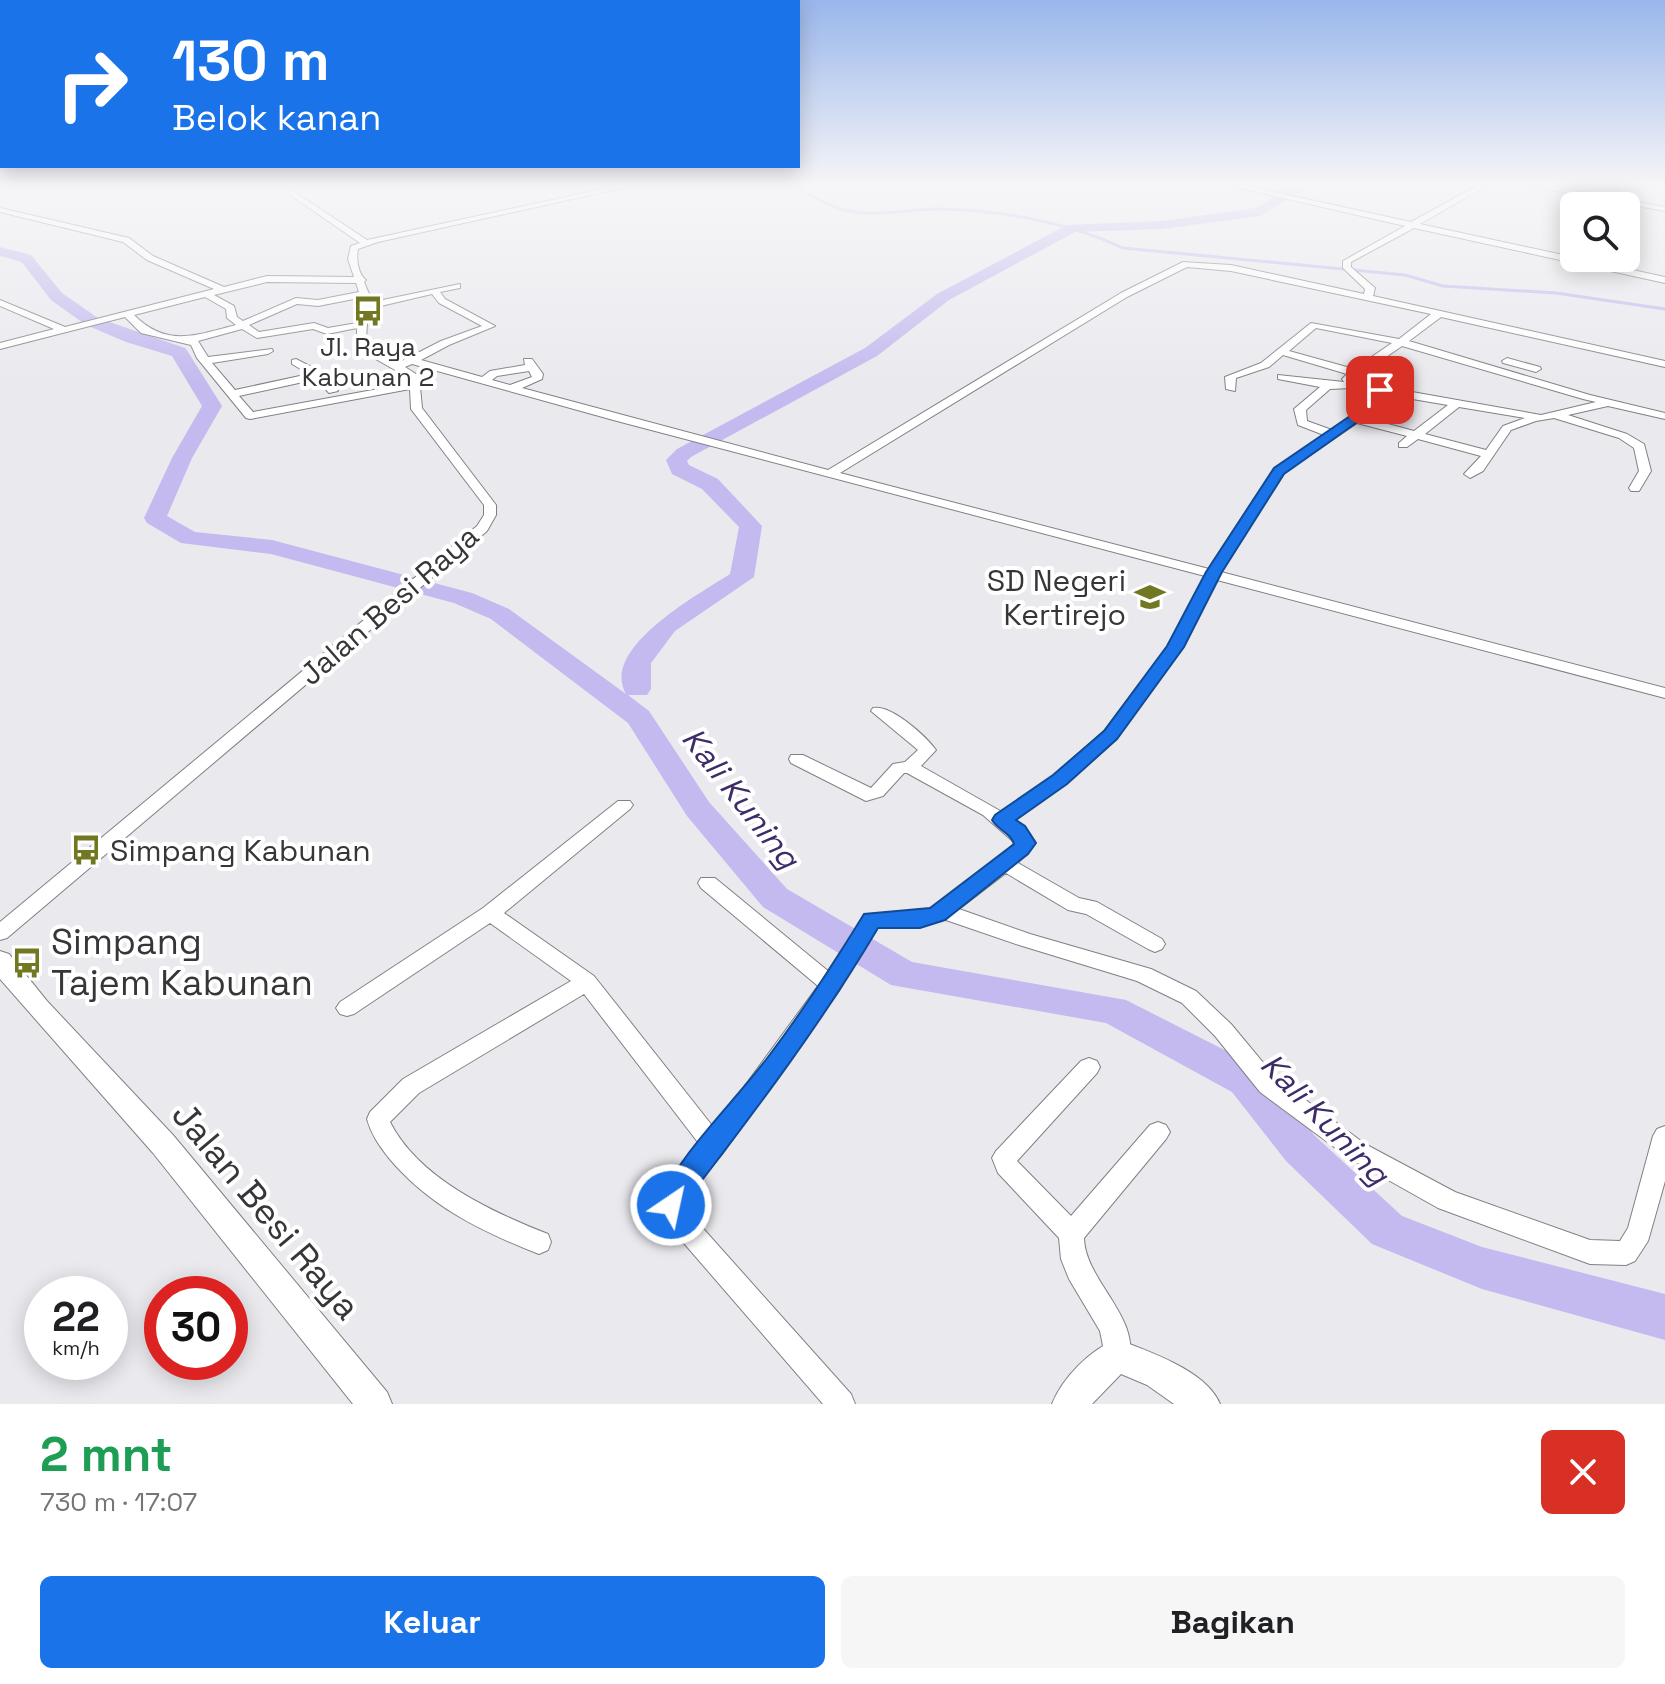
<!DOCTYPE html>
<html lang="id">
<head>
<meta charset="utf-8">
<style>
	body { margin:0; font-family:"Space Grotesk",sans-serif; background:#f6f6f6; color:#202124; height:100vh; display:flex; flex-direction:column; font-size:30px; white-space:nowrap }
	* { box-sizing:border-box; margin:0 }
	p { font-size:26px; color:#757577 }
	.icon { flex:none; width:44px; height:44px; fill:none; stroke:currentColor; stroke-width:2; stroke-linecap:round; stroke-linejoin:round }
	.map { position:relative; height:1404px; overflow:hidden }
	.side { display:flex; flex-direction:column; background:#fff; flex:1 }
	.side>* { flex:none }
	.top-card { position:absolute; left:0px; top:0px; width:800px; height:168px; box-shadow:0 4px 20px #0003; background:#1a73e8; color:#fff; overflow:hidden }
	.controls { position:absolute; left:1560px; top:192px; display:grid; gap:16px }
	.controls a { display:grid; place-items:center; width:80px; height:80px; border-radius:12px; background:#fff; box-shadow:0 4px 20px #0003; font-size:40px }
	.speed { position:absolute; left:24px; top:1276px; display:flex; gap:16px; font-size:40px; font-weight:700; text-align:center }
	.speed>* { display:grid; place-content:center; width:104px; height:104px; border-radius:50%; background:#fff; box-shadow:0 4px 20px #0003; line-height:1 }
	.speed small { font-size:20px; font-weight:400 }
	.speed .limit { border:12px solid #d22; background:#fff; color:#111 }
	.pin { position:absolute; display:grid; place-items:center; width:68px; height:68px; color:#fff; margin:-34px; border-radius:16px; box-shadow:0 4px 12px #0006 }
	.me { position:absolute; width:88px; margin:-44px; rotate:34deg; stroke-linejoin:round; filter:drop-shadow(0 0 6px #0008) }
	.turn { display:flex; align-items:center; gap:28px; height:168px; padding:0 40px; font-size:36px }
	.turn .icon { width:104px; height:104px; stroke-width:2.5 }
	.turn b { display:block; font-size:56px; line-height:68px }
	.round { display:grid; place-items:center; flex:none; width:84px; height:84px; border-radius:12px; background:#f6f6f6 }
	.head { display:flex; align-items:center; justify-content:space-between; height:136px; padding:0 40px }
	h1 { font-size:48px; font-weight:700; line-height:60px; color:#1e9e55 }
	.action { display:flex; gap:16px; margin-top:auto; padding:16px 40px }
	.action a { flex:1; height:92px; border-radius:12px; background:#1a73e8; color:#fff; font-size:32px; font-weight:700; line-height:92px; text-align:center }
	.action a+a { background:#f6f6f6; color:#202124 }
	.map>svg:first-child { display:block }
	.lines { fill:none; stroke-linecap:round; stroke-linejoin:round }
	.stream { stroke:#c4baef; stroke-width:3 }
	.river { fill:#c4baef; fill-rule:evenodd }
	.minor-casing { stroke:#818084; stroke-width:2 }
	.major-casing { stroke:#818084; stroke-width:2 }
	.minor { fill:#fff; fill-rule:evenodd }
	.major { fill:#fff; fill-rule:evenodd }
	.route { fill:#1a73e8; stroke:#114b97; stroke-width:2 }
	.labels { text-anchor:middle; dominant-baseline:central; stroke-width:8; stroke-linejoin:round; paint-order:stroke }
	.far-poi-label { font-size:26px; fill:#363638; stroke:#fff }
	.poi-label { font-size:30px; fill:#363638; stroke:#fff; text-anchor:end }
	.street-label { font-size:30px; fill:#363638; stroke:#fff }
	.water-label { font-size:32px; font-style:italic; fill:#3e2c6a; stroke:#fff }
	.near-poi-label { font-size:36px; fill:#363638; stroke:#fff; text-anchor:start }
	.near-street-label { font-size:36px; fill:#363638; stroke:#fff }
</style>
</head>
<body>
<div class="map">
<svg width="1665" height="1404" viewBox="0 0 1665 1404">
	<rect width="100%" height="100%" fill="#eae9ee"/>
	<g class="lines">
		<!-- stream -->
		<g class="stream">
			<path d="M 791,185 C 807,193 824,204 841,209 C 871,218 907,209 938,209 C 1000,210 1068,222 1123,248 L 1405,275 L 1443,286 L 1556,293 L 1665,309"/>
			<path d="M 0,254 L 23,261"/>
		</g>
		<!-- river -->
		<path class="river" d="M 1294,185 L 1310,185 L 1260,216 L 1162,229 L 1075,232 L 949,300 L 877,356 L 691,457 L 687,461 L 689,465 L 718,479 L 762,526 L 754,577 L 675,631 L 651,663 L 651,689 L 647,695 L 628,695 L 649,711 L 709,802 L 787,889 L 912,962 L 1126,1000 L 1260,1068 L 1314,1135 L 1402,1216 L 1482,1247 L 1665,1294 L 1665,1340 L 1482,1289 L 1372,1244 L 1286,1161 L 1232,1092 L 1106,1023 L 891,985 L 763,907 L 687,816 L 628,723 L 491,619 L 454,603 L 271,554 L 181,543 L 147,523 L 144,518 L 172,458 L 202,406 L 172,356 L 126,342 L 86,325 L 51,300 L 21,261 L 0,256 L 0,247 L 31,255 L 62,293 L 98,318 L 185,348 L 188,352 L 222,406 L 192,458 L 167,516 L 195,532 L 272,540 L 472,593 L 509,609 L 626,694 C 599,648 701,593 730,574 L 739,527 L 702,489 L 672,474 L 666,460 L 677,449 L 865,348 L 937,294 L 1067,225 L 1162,221 L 1256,208 Z"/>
		<!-- minor casing -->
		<g class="minor-casing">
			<g id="minor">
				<path d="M 276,185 L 284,185 L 367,240 L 621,185 L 636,185 L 378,242 L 358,249 C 356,259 358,274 366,280 L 364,282 L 369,294 L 368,303 L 460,284 L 460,288 L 440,292 L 445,299 L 495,326 L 449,345 L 421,360 L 482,377 L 490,371 L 525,365 L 524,359 L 532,359 L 543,374 L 542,379 L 522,388 L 828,470 L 1121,293 L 1183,262 L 1231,265 L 1364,294 L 1365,289 L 1343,268 L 1343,261 L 1405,226 L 1227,185 L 1242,185 L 1411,222 L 1479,185 L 1488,185 L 1420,224 L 1665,277 L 1665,283 L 1414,228 L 1351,262 L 1351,267 L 1375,288 L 1373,296 L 1665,361 L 1665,367 L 1441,317 L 1409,341 L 1590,395 L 1665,413 L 1665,419 L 1608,406 L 1568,415 L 1627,434 L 1644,444 L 1651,471 L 1639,491 L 1631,491 L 1629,488 L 1639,471 L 1634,448 L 1619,438 L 1554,418 L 1536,421 L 1511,430 L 1483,471 L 1470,478 L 1464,474 L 1481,456 L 1418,439 L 1407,447 L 1399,447 L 1399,443 L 1407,436 L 1357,423 L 1284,473 L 1221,572 L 1665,688 L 1665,698 L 1217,580 L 1183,647 L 1116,739 L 1066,784 L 1014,820 L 1034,843 L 1018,863 L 1079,898 L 1097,902 L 1162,939 L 1165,944 L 1162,949 L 1155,952 L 1148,949 L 1086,914 L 1068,910 L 1006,873 L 959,909 L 1030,934 L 1151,969 L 1196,991 L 1231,1024 L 1276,1078 L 1365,1144 L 1455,1192 L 1590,1240 L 1620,1241 L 1628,1228 L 1653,1136 L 1657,1129 L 1665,1126 L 1665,1181 L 1648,1241 L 1635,1261 L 1626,1265 L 1590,1264 L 1438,1208 L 1349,1158 L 1260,1092 L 1215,1036 L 1182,1003 L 1137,981 L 1019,945 L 943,919 L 917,927 L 878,926 L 839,991 L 723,1153 L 691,1191 L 683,1206 L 851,1394 L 855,1404 L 823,1404 L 663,1219 L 659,1205 C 669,1182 684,1164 700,1145 L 584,994 L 419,1093 L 390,1122 C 419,1179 492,1212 548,1234 L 551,1242 L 548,1250 L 539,1254 C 480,1231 429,1206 388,1157 C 379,1145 371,1134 367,1119 L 370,1112 L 403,1079 L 571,981 L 490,923 L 354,1014 L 347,1016 L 340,1014 L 336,1008 L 340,1002 L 483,908 L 618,801 L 630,801 L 633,805 L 630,809 L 504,913 L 594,976 L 714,1128 L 818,986 L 701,888 L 698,883 L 701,878 L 715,878 L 828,971 L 865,915 L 927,910 L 971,882 L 1015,843 L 983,815 L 907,773 L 904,773 L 883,796 L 866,801 L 791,763 L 789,759 L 791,755 L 803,755 L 871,788 L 893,764 L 905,762 L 918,750 L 871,711 L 873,708 C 891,704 926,736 936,750 L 921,766 L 1002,812 L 1054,776 L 1104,731 L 1168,646 L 1205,576 L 617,421 L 412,364 L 405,367 L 419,376 L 422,408 L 496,505 L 496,515 L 487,531 L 7,938 L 0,940 L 0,922 L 477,526 L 484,515 L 484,505 L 411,409 L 410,389 L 250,419 L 246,418 L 197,358 L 191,345 L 141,333 L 125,317 L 0,349 L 0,343 L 54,329 L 0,306 L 0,300 L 65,327 L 214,289 L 147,260 L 123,242 L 0,212 L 0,208 L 129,238 L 153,256 L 224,287 L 267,276 L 354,277 L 348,259 L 351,246 L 360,243 ZM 1187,267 L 1231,271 L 1431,314 L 1399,339 L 1311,323 L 1261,363 L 1225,377 L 1226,389 L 1235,391 L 1236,378 L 1269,367 L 1283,355 L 1347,374 L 1342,379 L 1344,382 L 1278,375 L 1278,379 L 1320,387 L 1294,409 L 1298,425 L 1324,435 L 1275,468 L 1209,569 L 840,473 L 1127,297 ZM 267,282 L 356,283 L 359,292 L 318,300 L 296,298 L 243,321 L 237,317 L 234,306 L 214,295 ZM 432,294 L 439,303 L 482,326 L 441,341 L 398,363 L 382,354 L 366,339 L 368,309 ZM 205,297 L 226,309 L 227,318 L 236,325 C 196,335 167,348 134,315 ZM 359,298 L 357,323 L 328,328 L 314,323 L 259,332 L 249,325 L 297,304 L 318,306 ZM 357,328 L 357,342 L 374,358 L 409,378 L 411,383 L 253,412 L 239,396 L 317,379 L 329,393 L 338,391 L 323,373 L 296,359 L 292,360 L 292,364 L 309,374 L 235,390 L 212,363 L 268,354 L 273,351 L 272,349 L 208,357 L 198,341 L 242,329 L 257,338 L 313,329 L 327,334 ZM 1316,328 L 1392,343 L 1354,369 L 1289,351 ZM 1402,346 L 1583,399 L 1596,402 L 1541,415 L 1356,382 L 1353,380 ZM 529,371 L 532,377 L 510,385 L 492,380 L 497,376 ZM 1352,388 L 1373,392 L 1351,417 L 1332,430 L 1307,421 L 1306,410 L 1330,389 ZM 1383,394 L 1448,405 L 1414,431 L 1362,417 ZM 1459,407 L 1525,418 L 1503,426 L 1486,450 L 1425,434 Z"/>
				<path d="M 1525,185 L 1543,185 L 1665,207 L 1665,211 Z"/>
				<path d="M 1507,358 L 1540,367 L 1541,369 L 1536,372 L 1503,363 L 1502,361 Z"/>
				<path d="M 1089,1058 L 1097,1061 L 1100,1067 L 1097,1073 L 1017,1161 L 1071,1216 L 1150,1125 L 1158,1122 L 1166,1125 L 1170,1132 L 1166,1139 L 1084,1238 C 1085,1282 1145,1320 1127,1366 L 1117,1369 L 1107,1366 L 1100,1331 L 1069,1279 L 1061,1259 L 1059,1238 L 998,1173 L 992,1158 L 996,1151 L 1081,1061 Z"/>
			</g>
		</g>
		<!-- major casing -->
		<g class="major-casing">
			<g id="major">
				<path d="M 0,951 L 9,954 L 47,1001 L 173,1135 L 387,1392 L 392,1404 L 353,1404 L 153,1153 L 0,979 Z"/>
				<path d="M 1117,1339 C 1149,1352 1206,1370 1220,1404 L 1174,1404 L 1147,1385 L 1121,1374 L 1092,1404 L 1052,1404 C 1063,1377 1090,1350 1117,1339 Z"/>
			</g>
		</g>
		<!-- minor -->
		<use href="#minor" class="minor"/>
		<!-- major -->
		<use href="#major" class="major"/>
	</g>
	<!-- sky -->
	<linearGradient id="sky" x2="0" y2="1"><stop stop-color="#99b6eb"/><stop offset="0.48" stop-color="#f6f5f7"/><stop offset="1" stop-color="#f6f5f7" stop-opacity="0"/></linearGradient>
	<rect width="1665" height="382" fill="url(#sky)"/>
	<!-- route -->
	<path class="route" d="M 1375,387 L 1386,390 L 1359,421 L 1284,474 L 1222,572 L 1184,647 L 1117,739 L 1067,784 L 1016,820 L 1025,826 L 1036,843 L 1028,854 L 945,920 L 920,928 L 878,928 C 823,1021 759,1106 693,1192 L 681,1214 L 671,1217 L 661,1214 L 657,1205 C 682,1150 732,1105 768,1057 C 803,1011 834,963 864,914 L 930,908 L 1014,844 C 1011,833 998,830 992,820 L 995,815 L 1053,775 L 1104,731 L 1167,646 L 1206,572 L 1274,468 L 1350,416 Z"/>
	<!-- icons -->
	<defs>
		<g id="bus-bare" transform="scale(2.4)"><path d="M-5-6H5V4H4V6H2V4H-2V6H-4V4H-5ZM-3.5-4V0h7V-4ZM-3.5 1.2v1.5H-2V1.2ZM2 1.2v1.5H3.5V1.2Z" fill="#727821" stroke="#fff" stroke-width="2.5" paint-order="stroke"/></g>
		<g id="school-bare" transform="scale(2.4)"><path d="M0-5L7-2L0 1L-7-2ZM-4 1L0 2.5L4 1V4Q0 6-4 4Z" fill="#727821" stroke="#fff" stroke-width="2.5" paint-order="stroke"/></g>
	</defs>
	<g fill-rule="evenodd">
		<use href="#bus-bare" x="368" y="311"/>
		<use href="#school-bare" x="1150" y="597"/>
		<use href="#bus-bare" x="86" y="850"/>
		<use href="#bus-bare" x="27" y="963"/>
	</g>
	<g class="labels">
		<!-- far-poi labels -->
		<g class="far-poi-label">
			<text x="368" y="347">Jl. Raya<tspan x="368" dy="30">Kabunan 2</tspan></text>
		</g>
		<!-- poi labels -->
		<g class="poi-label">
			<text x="1126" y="580">SD Negeri<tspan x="1126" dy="34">Kertirejo</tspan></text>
			<text x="110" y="850" text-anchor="start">Simpang Kabunan</text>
		</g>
		<!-- street labels -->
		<g class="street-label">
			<text transform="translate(389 605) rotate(-41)">Jalan Besi Raya</text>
		</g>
		<!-- water labels -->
		<g class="water-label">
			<text transform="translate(741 798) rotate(52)">Kali Kuning</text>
			<text transform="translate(1325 1119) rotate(46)">Kali Kuning</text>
		</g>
		<!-- near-poi labels -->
		<g class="near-poi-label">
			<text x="51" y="942">Simpang<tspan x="51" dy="41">Tajem Kabunan</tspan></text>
		</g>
		<!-- near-street labels -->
		<g class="near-street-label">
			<text transform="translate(266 1211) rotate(50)">Jalan Besi Raya</text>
		</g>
	</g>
</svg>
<div class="controls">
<a><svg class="icon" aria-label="search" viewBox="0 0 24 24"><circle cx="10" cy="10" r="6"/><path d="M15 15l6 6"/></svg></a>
</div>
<div class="speed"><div>22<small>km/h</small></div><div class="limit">30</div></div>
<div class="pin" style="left:1380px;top:390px;background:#d93025"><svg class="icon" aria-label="arrive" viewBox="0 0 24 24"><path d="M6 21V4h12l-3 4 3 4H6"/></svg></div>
<svg class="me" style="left:671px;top:1205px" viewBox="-20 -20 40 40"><circle r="17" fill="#1a73e8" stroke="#fff" stroke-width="3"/><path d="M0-11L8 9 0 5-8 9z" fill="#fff"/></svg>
<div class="top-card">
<div class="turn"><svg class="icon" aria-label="right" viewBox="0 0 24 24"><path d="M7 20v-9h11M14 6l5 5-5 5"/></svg><div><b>130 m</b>Belok kanan</div></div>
</div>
</div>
<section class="side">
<div class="head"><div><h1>2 mnt</h1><p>730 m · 17:07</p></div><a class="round" style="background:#d93025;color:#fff"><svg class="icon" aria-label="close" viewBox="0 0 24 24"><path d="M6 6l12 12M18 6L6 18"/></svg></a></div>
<div class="action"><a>Keluar</a><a>Bagikan</a></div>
</section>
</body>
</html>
